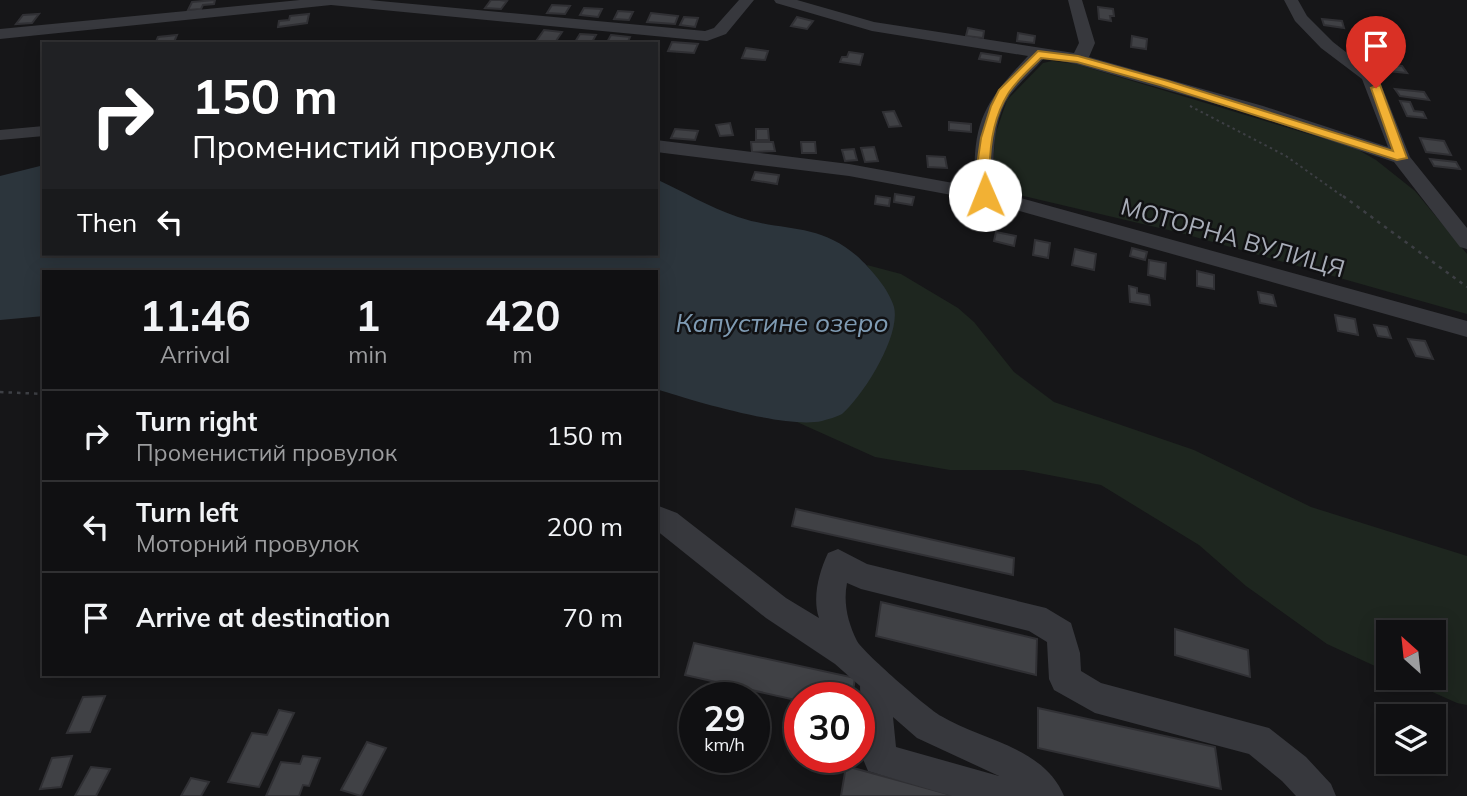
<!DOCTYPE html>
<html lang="en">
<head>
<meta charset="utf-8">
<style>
	body { margin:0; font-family:Mulish,sans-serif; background:#19191b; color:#f1f3f6; height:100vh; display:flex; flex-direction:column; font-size:26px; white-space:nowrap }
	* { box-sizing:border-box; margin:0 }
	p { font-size:23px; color:#9c9d9f }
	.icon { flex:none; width:38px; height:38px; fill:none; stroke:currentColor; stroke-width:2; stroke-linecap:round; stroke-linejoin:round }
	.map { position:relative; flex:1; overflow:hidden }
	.panel { position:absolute; left:42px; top:270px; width:616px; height:406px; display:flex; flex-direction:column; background:#101012; border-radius:0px; box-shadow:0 4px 18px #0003,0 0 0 2px #303032 }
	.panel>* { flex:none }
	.top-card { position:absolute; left:42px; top:42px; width:616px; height:214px; border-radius:0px; box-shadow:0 4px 18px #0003,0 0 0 2px #303032; background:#202124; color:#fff; overflow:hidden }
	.needle { width:46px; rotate:333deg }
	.tools { position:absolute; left:1376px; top:620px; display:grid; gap:14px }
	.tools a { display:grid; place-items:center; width:70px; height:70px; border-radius:0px; background:#101012; box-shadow:0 4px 18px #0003,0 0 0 2px #303032; font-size:35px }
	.speed { position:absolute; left:679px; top:682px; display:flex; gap:14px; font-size:35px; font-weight:700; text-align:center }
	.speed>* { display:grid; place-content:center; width:91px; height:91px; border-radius:50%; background:#101012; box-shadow:0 4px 18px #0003,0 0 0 2px #303032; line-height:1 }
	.speed small { font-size:18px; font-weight:400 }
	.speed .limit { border:10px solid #d22; background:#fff; color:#111 }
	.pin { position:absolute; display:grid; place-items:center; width:60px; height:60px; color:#fff; margin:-72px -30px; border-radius:50% 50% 50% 0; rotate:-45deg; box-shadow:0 0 7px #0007 }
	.pin .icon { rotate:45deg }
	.me { position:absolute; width:77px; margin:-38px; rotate:359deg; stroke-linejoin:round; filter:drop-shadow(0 0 5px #0008) }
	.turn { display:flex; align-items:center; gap:24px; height:147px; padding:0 35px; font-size:32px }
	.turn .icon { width:91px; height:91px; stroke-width:2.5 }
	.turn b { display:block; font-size:49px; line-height:60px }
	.then { display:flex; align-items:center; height:66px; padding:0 35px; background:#0003; gap:14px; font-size:26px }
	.eta { display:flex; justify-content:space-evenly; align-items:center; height:119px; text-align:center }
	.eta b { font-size:42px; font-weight:700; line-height:49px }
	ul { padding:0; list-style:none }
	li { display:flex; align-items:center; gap:21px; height:91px; padding:0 35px; border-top:2px solid #303032 }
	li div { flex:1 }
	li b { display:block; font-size:26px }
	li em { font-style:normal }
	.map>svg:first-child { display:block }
	.green { fill:#1e261f }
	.water { fill:#2c353c }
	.building { fill:#404145; stroke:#303034; stroke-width:2 }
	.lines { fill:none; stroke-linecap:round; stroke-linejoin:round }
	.path-far1 { stroke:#3d3f44; stroke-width:2; stroke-dasharray:2.5 3.5; stroke-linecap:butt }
	.path { stroke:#3d3f44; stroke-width:2.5; stroke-dasharray:3.5 5; stroke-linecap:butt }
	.minor { fill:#37383d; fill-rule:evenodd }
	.route { fill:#f2b134; stroke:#9d7322; stroke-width:2 }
	.labels { text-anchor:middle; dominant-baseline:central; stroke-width:5; stroke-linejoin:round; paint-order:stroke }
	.street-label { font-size:24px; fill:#a8adb8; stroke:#111113 }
	.water-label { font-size:26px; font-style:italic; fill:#7f9bb3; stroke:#111113 }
</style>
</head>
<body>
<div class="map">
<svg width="1467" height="796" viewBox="0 0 1467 796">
	<rect width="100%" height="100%" fill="#161618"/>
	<!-- green -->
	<g class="green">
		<path d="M 1052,61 L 1076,64 L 1355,148 L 1376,160 L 1415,191 L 1467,254 L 1467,314 L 1181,233 L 1006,192 L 993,169 L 995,135 L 1007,100 L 1043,63 Z"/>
		<path d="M 867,265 L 901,274 L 958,308 L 974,322 L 1014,372 L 1054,402 L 1194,450 L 1311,507 L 1467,556 L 1467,705 L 1457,703 L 1399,677 L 1433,677 L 1433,632 L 1388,632 L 1388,672 L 1327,644 L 1246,586 L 1199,545 L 1101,485 L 1023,470 L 950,470 L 875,457 L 797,422 L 820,421 L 887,294 Z"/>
	</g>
	<!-- water -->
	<path class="water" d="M 44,165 L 44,254 L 656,254 L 656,179 C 684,192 709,207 738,217 C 782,232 818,222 857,256 C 870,268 889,289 894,307 C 901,336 863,396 842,414 C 837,417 828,419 822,421 C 786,429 694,401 656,389 L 656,271 L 44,271 L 44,316 L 0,320 L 0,176 Z"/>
	<!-- building -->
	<g class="building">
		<path d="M 215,0 L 214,4 L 203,5 L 201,9 L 188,10 L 192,2 Z"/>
		<path d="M 491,0 L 500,0 L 507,1 L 501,9 L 485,8 Z"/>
		<path d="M 552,5 L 570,6 L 565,14 L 547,13 Z"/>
		<path d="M 1098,7 L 1113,9 L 1114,16 L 1110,16 L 1111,21 L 1099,19 Z"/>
		<path d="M 584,8 L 602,9 L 598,17 L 580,15 Z"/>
		<path d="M 618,11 L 633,12 L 629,20 L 614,19 Z"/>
		<path d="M 651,13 L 678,16 L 675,24 L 647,22 Z"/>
		<path d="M 39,14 L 32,23 L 16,24 L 23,15 Z"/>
		<path d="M 309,14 L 307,23 L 278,27 L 279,21 L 289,20 L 290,16 Z"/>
		<path d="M 684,17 L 698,18 L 695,27 L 680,25 Z"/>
		<path d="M 797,17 L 813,21 L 807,29 L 791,26 Z"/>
		<path d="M 1322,19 L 1342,21 L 1344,28 L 1324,25 Z"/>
		<path d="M 968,28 L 984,31 L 983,38 L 966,36 Z"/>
		<path d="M 544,30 L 562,32 L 556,41 L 534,44 Z"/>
		<path d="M 1018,33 L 1035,36 L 1034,43 L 1017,41 Z"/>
		<path d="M 580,34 L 596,35 L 591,44 L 575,42 Z"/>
		<path d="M 177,35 L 174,42 L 155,44 L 158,37 Z"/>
		<path d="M 611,35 L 630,37 L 627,44 L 606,44 Z"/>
		<path d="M 1132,36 L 1147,39 L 1146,49 L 1131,47 Z"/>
		<path d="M 672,42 L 698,44 L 694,53 L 668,51 Z"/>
		<path d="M 746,48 L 768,51 L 765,60 L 742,58 Z"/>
		<path d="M 1365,49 L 1388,51 L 1394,59 L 1369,55 Z"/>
		<path d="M 849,52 L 863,54 L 860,65 L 840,62 L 842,57 L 847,57 Z"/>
		<path d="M 981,53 L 1001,56 L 1000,62 L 979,59 Z"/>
		<path d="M 1383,64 L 1402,66 L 1407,73 L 1388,71 Z"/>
		<path d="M 1395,89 L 1424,92 L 1429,100 L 1400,96 Z"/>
		<path d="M 1400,101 L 1410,102 L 1414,111 L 1423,112 L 1426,118 L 1407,116 Z"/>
		<path d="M 894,111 L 901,126 L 889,127 L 883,112 Z"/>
		<path d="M 949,122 L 971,124 L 971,132 L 949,130 Z"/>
		<path d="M 730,123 L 733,135 L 720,136 L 716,125 Z"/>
		<path d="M 675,129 L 698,131 L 695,140 L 671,138 Z"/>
		<path d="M 756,129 L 768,129 L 769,140 L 756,140 Z"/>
		<path d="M 1420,138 L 1444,141 L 1451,155 L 1426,152 Z"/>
		<path d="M 751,142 L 773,142 L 775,151 L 752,152 Z"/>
		<path d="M 801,142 L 815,142 L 816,153 L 802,153 Z"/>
		<path d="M 874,147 L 878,161 L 865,162 L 861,148 Z"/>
		<path d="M 854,149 L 857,160 L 845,161 L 842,150 Z"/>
		<path d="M 927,156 L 945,157 L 947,168 L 928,167 Z"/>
		<path d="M 1430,159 L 1456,162 L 1460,169 L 1434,166 Z"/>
		<path d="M 755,172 L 779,175 L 777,184 L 752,180 Z"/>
		<path d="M 895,194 L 914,197 L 912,205 L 894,202 Z"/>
		<path d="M 876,196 L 890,198 L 889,206 L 875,204 Z"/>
		<path d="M 996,232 L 1016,236 L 1014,246 L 994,241 Z"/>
		<path d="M 1035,240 L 1050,243 L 1048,258 L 1033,255 Z"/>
		<path d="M 1132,248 L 1147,252 L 1145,260 L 1130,256 Z"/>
		<path d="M 1075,249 L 1096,254 L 1094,270 L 1072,265 Z"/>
		<path d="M 1149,260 L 1166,263 L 1165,279 L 1148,275 Z"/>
		<path d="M 1197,271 L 1214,275 L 1214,289 L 1197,286 Z"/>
		<path d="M 1129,286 L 1137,288 L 1137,293 L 1149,295 L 1150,305 L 1130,302 Z"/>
		<path d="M 1258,292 L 1273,295 L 1276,306 L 1260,303 Z"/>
		<path d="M 1335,315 L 1355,319 L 1358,335 L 1338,331 Z"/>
		<path d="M 1374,325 L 1387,327 L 1391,338 L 1378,336 Z"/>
		<path d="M 1408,339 L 1425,341 L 1433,359 L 1416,356 Z"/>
		<path d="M 796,509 L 1014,558 L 1013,575 L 792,526 Z"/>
		<path d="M 881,602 L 1037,639 L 1036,675 L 876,636 Z"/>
		<path d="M 1175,629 L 1248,650 L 1250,677 L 1175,655 Z"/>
		<path d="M 694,643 L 855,678 L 852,698 L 800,698 L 800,701 L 685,675 Z"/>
		<path d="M 105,696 L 90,732 L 67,733 L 83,697 Z"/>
		<path d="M 1038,708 L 1215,747 L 1221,789 L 1038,748 Z"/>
		<path d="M 279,710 L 294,713 L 259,787 L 228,782 L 252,733 L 267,735 Z"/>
		<path d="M 367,742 L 386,748 L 361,796 L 341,790 Z"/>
		<path d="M 72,756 L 61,787 L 40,789 L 52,758 Z"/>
		<path d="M 303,756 L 320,758 L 309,786 L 303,785 L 299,796 L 266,796 L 281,762 L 300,764 Z"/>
		<path d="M 846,766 L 955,796 L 841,796 Z"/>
		<path d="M 91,767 L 110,769 L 96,796 L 75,796 Z"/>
		<path d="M 191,778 L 209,782 L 201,796 L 181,796 Z"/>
	</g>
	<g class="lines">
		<!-- path-far1 -->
		<path class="path-far1" d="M 1190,106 L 1286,156 L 1345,198"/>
		<!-- path -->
		<g class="path">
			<path d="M 1343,196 L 1467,287"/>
			<path d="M 0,392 L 44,394"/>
		</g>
		<!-- minor -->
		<g class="minor">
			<path d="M 300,0 L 369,0 L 705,31 L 714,28 L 739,0 L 754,0 L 726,34 L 707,41 L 331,5 L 0,39 L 0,29 Z"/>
			<path d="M 774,0 L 797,0 L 874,22 L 1074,53 L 1079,43 L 1068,0 L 1082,0 L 1095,43 L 1089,57 L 1263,106 L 1388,147 L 1362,79 L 1321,48 L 1295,21 L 1284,0 L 1298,0 L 1307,16 L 1333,42 L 1378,77 L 1410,157 L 1467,228 L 1467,249 L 1460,247 L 1394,162 L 1251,114 L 1076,64 L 1044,58 C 1033,71 1020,82 1010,95 C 992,121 992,161 995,191 L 1467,321 L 1467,337 L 984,201 L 849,176 L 656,152 L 656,140 L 849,164 L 975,187 C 972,121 985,102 1028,56 L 872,31 L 776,3 Z"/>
			<path d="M 44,126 L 44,136 L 0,140 L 0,130 Z"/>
			<path d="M 656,505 L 677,513 L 786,598 L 819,618 C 812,598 819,572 828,553 L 838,549 L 867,564 L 1046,608 L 1071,623 L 1080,653 L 1081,671 L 1101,683 L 1269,728 L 1306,757 L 1331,784 L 1336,796 L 1296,796 L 1282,781 L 1249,754 L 1095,713 L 1054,690 L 1049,679 L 1047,642 L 1029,631 L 861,589 L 847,583 C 843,603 848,623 857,641 C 862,651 928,709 941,716 C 981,740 1044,747 1064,796 L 952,796 L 868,771 L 863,759 L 860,686 L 835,664 L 766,618 L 656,530 ZM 893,717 L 917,738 L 999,776 L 896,747 Z"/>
		</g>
	</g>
	<!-- route -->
	<path class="route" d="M 1038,51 L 1078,56 L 1168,81 L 1393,151 L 1371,88 L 1380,85 L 1407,158 L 1397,160 L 1160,85 L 1077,62 L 1041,58 C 1030,69 1016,81 1008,94 C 990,123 988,163 991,195 L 989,198 L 980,198 L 976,173 L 981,138 L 991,106 L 999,90 Z"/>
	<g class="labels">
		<!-- street labels -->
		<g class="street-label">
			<text transform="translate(1233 237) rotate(16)">МОТОРНА ВУЛИЦЯ</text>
		</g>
		<!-- water labels -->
		<g class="water-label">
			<text x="782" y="322">Капустине озеро</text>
		</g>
	</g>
</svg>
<div class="tools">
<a><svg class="needle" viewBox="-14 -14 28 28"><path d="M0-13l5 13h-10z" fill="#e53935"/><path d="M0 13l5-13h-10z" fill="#9c9d9f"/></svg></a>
<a><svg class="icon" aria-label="layers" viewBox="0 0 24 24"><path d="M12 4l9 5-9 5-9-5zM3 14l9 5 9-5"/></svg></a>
</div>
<div class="speed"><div>29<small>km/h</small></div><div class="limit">30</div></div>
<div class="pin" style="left:1376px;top:88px;background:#d93025"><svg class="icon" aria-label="arrive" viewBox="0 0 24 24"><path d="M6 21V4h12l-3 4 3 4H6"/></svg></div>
<svg class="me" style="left:985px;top:195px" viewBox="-20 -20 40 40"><circle r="19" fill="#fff"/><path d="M0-13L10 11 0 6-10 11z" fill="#f2b134"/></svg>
<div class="top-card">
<div class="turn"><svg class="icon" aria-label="right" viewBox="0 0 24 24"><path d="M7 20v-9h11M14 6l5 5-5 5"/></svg><div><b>150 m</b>Променистий провулок</div></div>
<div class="then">Then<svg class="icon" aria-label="left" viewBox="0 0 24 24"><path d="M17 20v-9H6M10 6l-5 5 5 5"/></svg></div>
</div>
<section class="panel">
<div class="eta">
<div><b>11:46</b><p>Arrival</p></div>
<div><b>1</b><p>min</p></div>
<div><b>420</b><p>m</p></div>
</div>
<ul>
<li><svg class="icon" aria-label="right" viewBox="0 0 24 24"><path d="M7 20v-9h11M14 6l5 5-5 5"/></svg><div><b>Turn right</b><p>Променистий провулок</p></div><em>150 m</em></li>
<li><svg class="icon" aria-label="left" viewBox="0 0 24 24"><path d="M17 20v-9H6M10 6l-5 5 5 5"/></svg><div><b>Turn left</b><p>Моторний провулок</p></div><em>200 m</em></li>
<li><svg class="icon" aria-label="arrive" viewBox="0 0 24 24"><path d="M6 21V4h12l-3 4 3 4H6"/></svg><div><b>Arrive at destination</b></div><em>70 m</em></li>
</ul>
</section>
</div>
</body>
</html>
